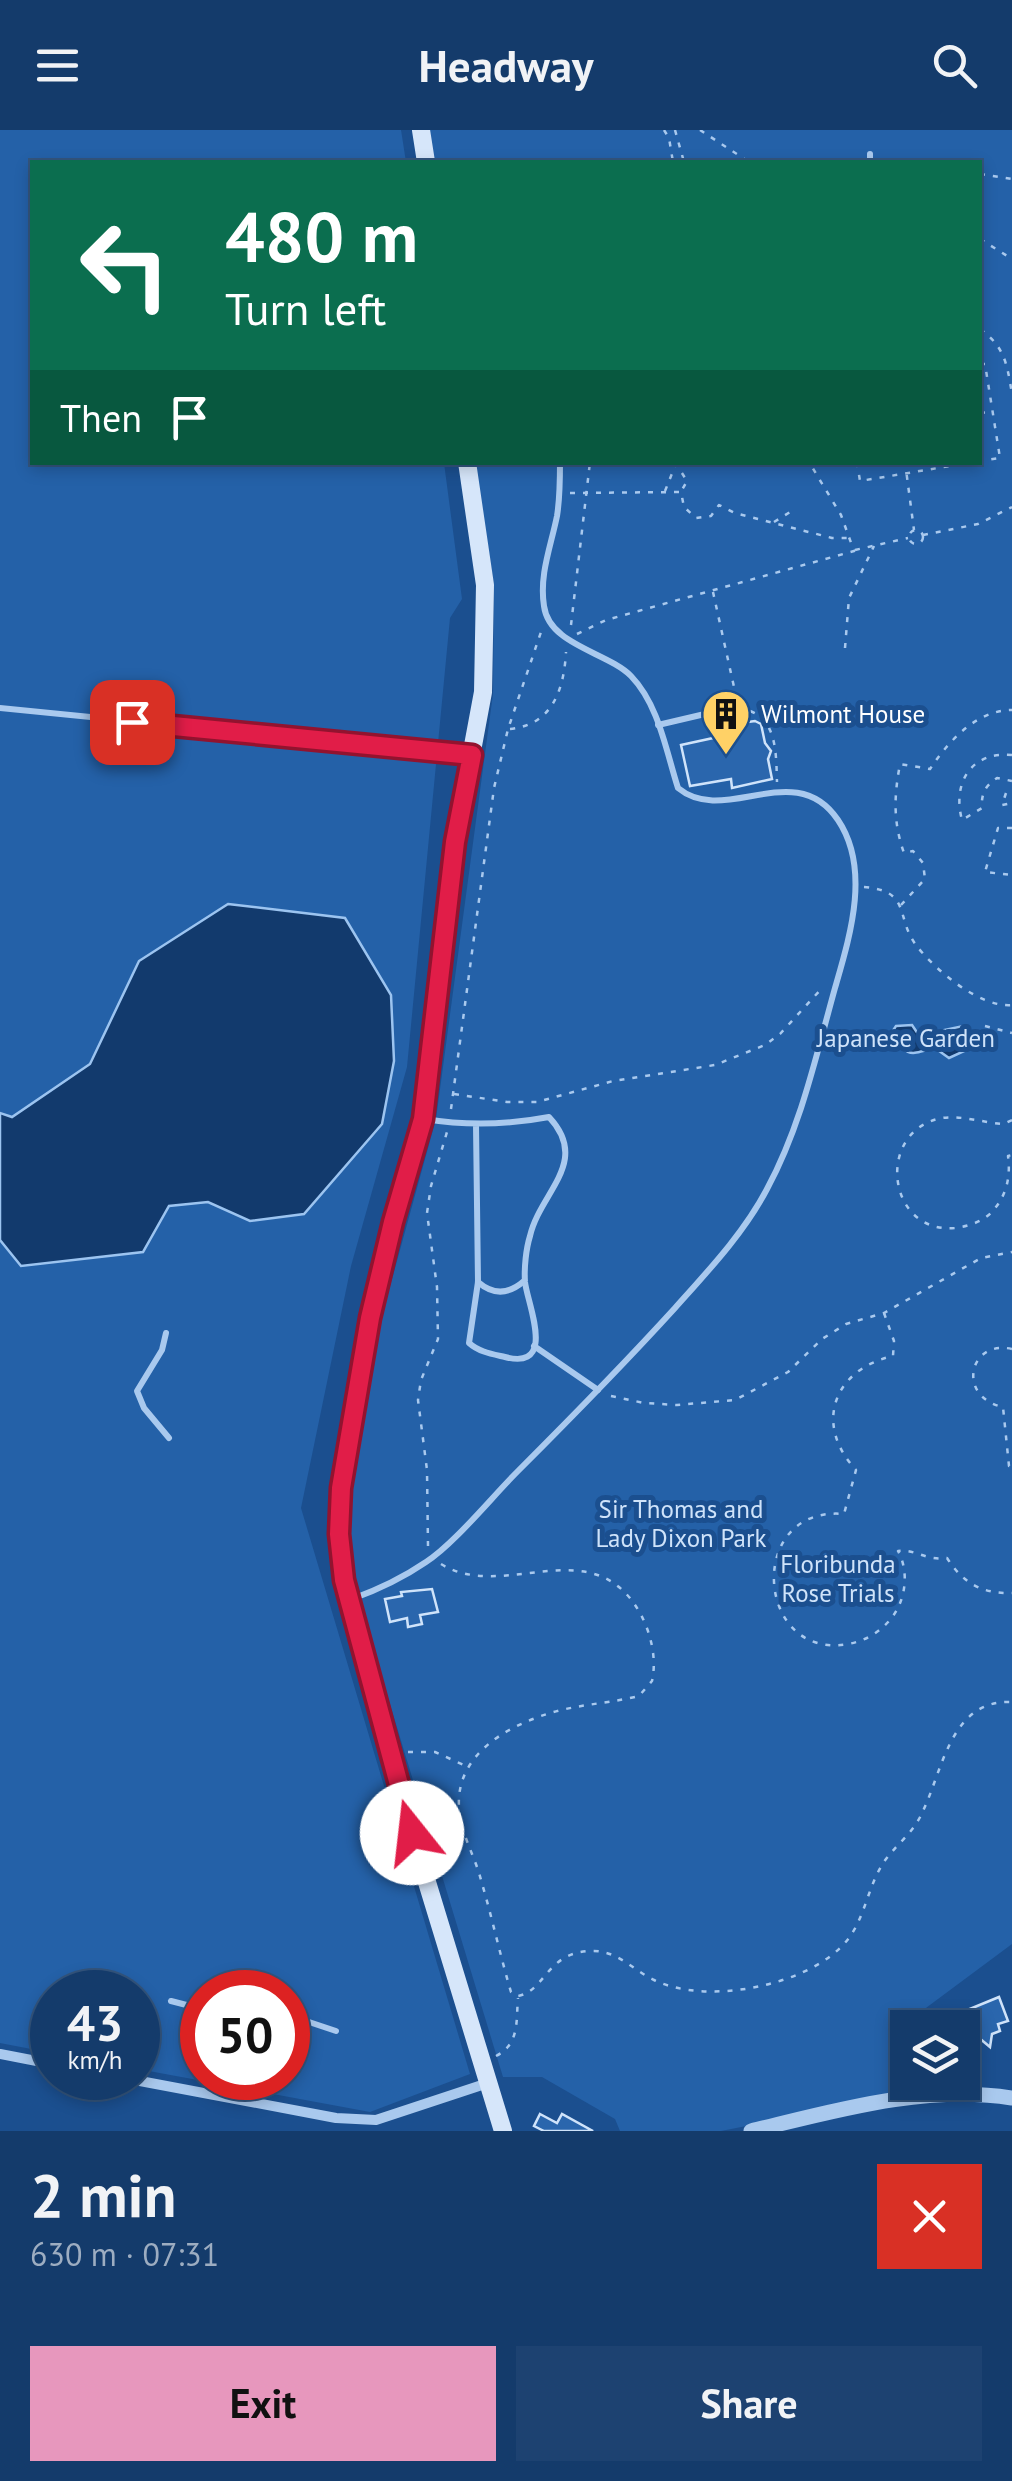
<!DOCTYPE html>
<html lang="en">
<head>
<meta charset="utf-8">
<style>
	body { margin:0; font-family:"PT Sans",sans-serif; background:#1d4271; color:#f1f3f6; height:100vh; display:flex; flex-direction:column; font-size:38px; white-space:nowrap }
	* { box-sizing:border-box; margin:0 }
	p { font-size:32px; color:#9dadc1 }
	.icon { flex:none; width:55px; height:55px; fill:none; stroke:currentColor; stroke-width:2; stroke-linecap:round; stroke-linejoin:round }
	.map { position:relative; height:2001px; overflow:hidden }
	.drawer { display:flex; flex-direction:column; background:#143b6b; flex:1 }
	.drawer>* { flex:none }
	.banner { position:absolute; left:30px; top:30px; width:952px; height:305px; border-radius:0px; box-shadow:0 5px 15px #0003,0 0 0 2px #33557e; background:#0b6e4f; color:#fff; overflow:hidden }
	.controls { position:absolute; left:890px; top:1880px; display:grid; gap:20px }
	.controls a { display:grid; place-items:center; width:90px; height:90px; border-radius:0px; background:#143b6b; box-shadow:0 5px 15px #0003,0 0 0 2px #33557e; font-size:50px }
	.speed { position:absolute; left:30px; top:1840px; display:flex; gap:20px; font-size:50px; font-weight:700; text-align:center }
	.speed>* { display:grid; place-content:center; width:130px; height:130px; border-radius:50%; background:#143b6b; box-shadow:0 5px 15px #0003,0 0 0 2px #33557e; line-height:1 }
	.speed small { font-size:25px; font-weight:400 }
	.speed .limit { border:15px solid #d22; background:#fff; color:#111 }
	.pin { position:absolute; display:grid; place-items:center; width:85px; height:85px; color:#fff; margin:-42px; border-radius:20px; box-shadow:0 5px 15px #0006 }
	.me { position:absolute; width:110px; margin:-55px; rotate:344deg; stroke-linejoin:round; filter:drop-shadow(0 0 8px #0008) }
	.turn { display:flex; align-items:center; gap:35px; height:210px; padding:0 30px; font-size:45px }
	.turn .icon { width:130px; height:130px; stroke-width:2.5 }
	.turn b { display:block; font-size:70px; line-height:85px }
	.then { display:flex; align-items:center; height:95px; padding:0 30px; background:#0003; gap:20px; font-size:38px }
	.round { display:grid; place-items:center; flex:none; width:105px; height:105px; border-radius:0px; background:#1d4271 }
	.headline { display:flex; align-items:center; justify-content:space-between; height:170px; padding:0 30px }
	h1 { font-size:60px; font-weight:700; line-height:75px }
	.primary-button { display:flex; gap:20px; margin-top:auto; padding:20px 30px }
	.primary-button a { flex:1; height:115px; border-radius:0px; background:#e797bd; color:#111; font-size:40px; font-weight:700; line-height:115px; text-align:center }
	.primary-button a+a { background:#1d4271; color:#f1f3f6 }
	header { display:flex; justify-content:space-between; align-items:center; height:130px; padding:0 30px; background:#143b6b; font-size:45px; font-weight:700 }
	.map>svg:first-child { display:block }
	.green { fill:#2461a8; fill-rule:evenodd }
	.water { fill:#123a6d; stroke:#9cc4f0; stroke-width:2.5 }
	.building { fill:#2a66ad; stroke:#cfe3fa; stroke-width:2.5 }
	.lines { fill:none; stroke-linecap:round; stroke-linejoin:round }
	.path { stroke:#a9c9ee; stroke-width:2.5; stroke-dasharray:5 8; stroke-linecap:butt }
	.service { stroke:#a9c9ee; stroke-width:6 }
	.minor { stroke:#a9c9ee; stroke-width:10 }
	.tertiary { stroke:#a9c9ee; stroke-width:15 }
	.secondary { stroke:#d6e6fa; stroke-width:18 }
	.route-casing { stroke:#92132f; stroke-width:25 }
	.route { stroke:#e11d48; stroke-width:18 }
	.labels { text-anchor:middle; dominant-baseline:central; stroke-width:10; stroke-linejoin:round; paint-order:stroke }
	.poi-label { font-size:25px; fill:#fff; stroke:#1b4f8f; text-anchor:start }
	.park-label { font-size:25px; fill:#cfe3fa; stroke:#1b4f8f }
</style>
</head>
<body>
<header><svg class="icon" aria-label="menu" viewBox="0 0 24 24"><path d="M4 6h16M4 12h16M4 18h16"/></svg>Headway<svg class="icon" aria-label="search" viewBox="0 0 24 24"><circle cx="10" cy="10" r="6"/><path d="M15 15l6 6"/></svg></header>
<div class="map">
<svg width="1012" height="2001" viewBox="0 0 1012 2001">
	<rect width="100%" height="100%" fill="#1b4f8f"/>
	<!-- green -->
	<g class="green">
		<path d="M 0,0 L 401,0 L 406,32 L 32,32 L 32,332 L 444,333 L 462,469 L 450,488 L 407,937 L 351,1136 L 301,1378 L 470,1944 L 370,1982 L 138,1939 L 138,1862 L 52,1862 L 52,1923 L 0,1913 ZM 202,1862 L 288,1862 L 288,1948 L 202,1948 Z"/>
		<path d="M 423,0 L 1012,0 L 1012,1814 L 903,1895 L 907,1905 L 908,1952 L 930,1953 L 933,1959 L 721,2001 L 620,2001 L 615,1989 L 542,1947 L 503,1947 L 352,1449 L 347,1403 L 351,1358 L 381,1189 L 436,989 L 493,564 L 494,455 L 475,333 L 980,332 L 980,32 L 428,32 Z"/>
	</g>
	<!-- water -->
	<g class="water">
		<path d="M 228,774 L 345,788 L 391,865 L 394,931 L 382,994 L 304,1084 L 250,1091 L 208,1072 L 169,1076 L 143,1122 L 21,1136 L 0,1110 L 0,983 L 12,987 L 90,934 L 139,831 Z"/>
		<path d="M 912,895 L 924,913 L 937,911 L 944,900 L 963,896 L 973,907 L 971,918 L 949,928 L 935,918 C 911,923 909,931 892,902 L 896,896 Z"/>
	</g>
	<!-- building -->
	<g class="building">
		<path d="M 755,591 L 761,594 L 765,613 L 771,621 L 768,629 L 772,649 L 732,658 L 731,649 L 690,656 L 681,615 L 736,603 L 748,592 Z"/>
		<path d="M 432,1459 L 438,1482 L 420,1485 L 422,1494 L 408,1497 L 407,1488 L 390,1492 L 385,1469 L 402,1466 L 401,1462 Z"/>
		<path d="M 999,1867 L 1008,1891 L 998,1894 L 1000,1901 L 992,1904 L 990,1917 L 978,1907 L 962,1913 L 962,1898 L 927,1898 L 932,1894 L 929,1886 L 940,1882 L 943,1890 Z"/>
		<path d="M 540,1984 L 557,1993 L 562,1984 L 593,2001 L 544,2001 L 534,1996 Z"/>
	</g>
	<g class="lines">
		<!-- path -->
		<g class="path">
			<path d="M 664,0 L 669,8 L 673,32"/>
			<path d="M 675,0 L 684,32"/>
			<path d="M 700,0 L 749,32"/>
			<path d="M 980,44 L 1012,49"/>
			<path d="M 980,109 L 1012,129"/>
			<path d="M 980,199 C 1005,217 1007,234 1012,264"/>
			<path d="M 980,234 L 985,234 L 1000,328 L 980,331"/>
			<path d="M 980,283 L 991,282"/>
			<path d="M 675,332 L 687,351 L 682,360"/>
			<path d="M 857,332 L 860,351 L 974,332"/>
			<path d="M 905,332 L 914,400"/>
			<path d="M 665,361 L 675,336"/>
			<path d="M 570,363 L 681,362 L 684,377 L 696,388 L 711,386 L 719,375 L 735,383 L 832,408 L 848,408"/>
			<path d="M 774,392 L 795,379"/>
			<circle cx="916" cy="407" r="7"/>
			<path d="M 923,405 L 978,394 L 1012,377"/>
			<path d="M 855,420 L 908,408"/>
			<path d="M 713,462 L 736,566"/>
			<path d="M 571,495 L 590,332"/>
			<path d="M 577,504 L 606,490 L 854,421 L 841,385 L 809,332"/>
			<path d="M 845,518 L 849,468 L 874,416"/>
			<path d="M 750,581 C 778,591 776,628 777,652"/>
			<path d="M 510,599 C 552,595 564,560 566,522"/>
			<path d="M 1012,625 C 971,621 952,653 962,690 L 982,678 C 981,664 985,656 997,648 L 1012,651"/>
			<path d="M 1006,663 L 1002,675 L 1012,673"/>
			<path d="M 1012,698 L 998,698 L 985,742 L 1012,745"/>
			<path d="M 864,757 C 912,761 895,787 916,815 C 935,840 980,878 1012,875"/>
			<path d="M 901,775 L 925,749 L 923,733 L 913,721 L 904,723 C 893,692 894,666 900,634 L 930,639 C 948,612 976,580 1012,580"/>
			<path d="M 985,896 L 1012,903"/>
			<path d="M 454,964 L 507,972 L 537,972 L 613,951 L 715,935 L 765,915 L 780,904 L 823,857"/>
			<path d="M 451,979 L 494,658 L 508,599 L 541,502"/>
			<path d="M 1012,990 L 1004,994 C 984,993 962,985 942,988 C 875,1000 886,1105 956,1098 C 969,1096 981,1092 991,1083 C 1006,1067 1011,1048 1008,1026 L 1012,1025"/>
			<path d="M 884,1183 L 894,1211 L 893,1226 C 834,1239 813,1294 856,1340 L 844,1384 C 745,1375 755,1531 848,1514 C 866,1511 882,1501 893,1486 C 906,1468 909,1441 898,1421 C 916,1419 926,1431 947,1428 C 963,1453 982,1464 1012,1463"/>
			<path d="M 1012,1219 C 969,1209 956,1267 1003,1277 L 1009,1336 L 1012,1336"/>
			<path d="M 611,1266 L 644,1273 L 677,1275 L 735,1270 L 788,1242 L 822,1209 L 846,1194 L 884,1183 L 981,1128 L 1012,1122"/>
			<path d="M 428,1416 L 427,1340 L 418,1270 L 421,1250 L 438,1209 L 437,1157 L 427,1083 L 431,1056 L 447,1002"/>
			<path d="M 441,1434 C 504,1473 592,1398 640,1483 C 651,1503 657,1529 652,1551 L 639,1566 C 602,1575 570,1574 533,1589 C 489,1606 449,1638 461,1691 C 465,1711 476,1730 481,1750 C 492,1787 500,1825 511,1862 L 518,1866 C 546,1861 546,1821 593,1821 C 618,1821 633,1840 654,1850 C 705,1875 801,1857 841,1817 C 866,1793 866,1756 886,1729 C 899,1712 914,1702 923,1681 C 943,1639 951,1569 1012,1572"/>
			<path d="M 408,1622 L 435,1622 L 466,1636"/>
			<path d="M 496,1926 C 520,1914 516,1890 518,1868"/>
		</g>
		<!-- service -->
		<g class="service">
			<path d="M 870,24 L 870,32"/>
			<path d="M 0,578 L 470,625"/>
			<path d="M 658,595 L 739,576"/>
			<path d="M 425,989 C 467,996 507,995 549,987 C 591,1032 540,1062 530,1106 C 526,1119 524,1138 525,1152 C 527,1173 558,1241 505,1227 C 492,1224 479,1222 469,1213 L 478,1152 L 476,995"/>
			<path d="M 478,1152 C 493,1165 508,1165 524,1151"/>
			<path d="M 166,1203 L 162,1220 L 137,1261 L 144,1278 L 169,1308"/>
			<path d="M 534,1216 L 598,1260"/>
			<path d="M 352,1469 C 377,1460 404,1447 426,1432 C 454,1414 492,1367 517,1342 C 571,1288 624,1234 675,1178 C 708,1141 744,1103 767,1059 C 801,996 816,926 835,858 C 850,806 871,739 838,690 C 795,626 725,697 678,658 C 666,621 659,575 631,546 C 607,522 549,515 544,476 C 539,445 551,416 557,386 C 560,368 560,351 560,332"/>
			<path d="M 171,1871 L 202,1879"/>
			<path d="M 288,1885 L 336,1901"/>
		</g>
		<!-- minor -->
		<g class="minor">
			<path d="M 0,1924 L 52,1934"/>
			<path d="M 124,1948 L 336,1988 L 376,1990 L 488,1953"/>
		</g>
		<!-- tertiary -->
		<path class="tertiary" d="M 751,2001 C 834,1981 926,1954 1012,1968"/>
		<!-- secondary -->
		<g class="secondary">
			<path d="M 421,0 L 426,32"/>
			<path d="M 467,332 L 485,455 L 483,562 L 455,712 L 423,989 L 393,1091 L 370,1188 L 341,1358 L 339,1404 L 344,1450 L 412,1703 L 503,2001"/>
		</g>
	</g>
	<g class="lines">
		<!-- route casing -->
		<g class="route-casing">
			<path id="route" d="M 132,592 L 472,625 L 455,712 L 423,989 L 393,1092 L 370,1188 L 341,1358 L 339,1404 L 344,1450 L 412,1703"/>
		</g>
		<!-- route -->
		<use href="#route" class="route"/>
	</g>
	<!-- icons -->
	<defs>
		<g id="building-pin" transform="scale(2.5)"><path d="M0 17L-7.5 6A9.5 9.5 0 1 1 7.5 6Z" fill="#ffd166" stroke="#1b4f8f"/><path d="M-4-6H4V6H1V3H-1V6H-4ZM-2.5-4.3h1.7v1.8h-1.7ZM.8-4.3h1.7v1.8H.8ZM-2.5-1h1.7V.8h-1.7ZM.8-1h1.7V.8H.8Z" fill="#111"/></g>
	</defs>
	<g fill-rule="evenodd">
		<use href="#building-pin" x="726" y="584"/>
	</g>
	<g class="labels">
		<!-- poi labels -->
		<g class="poi-label">
			<text x="761" y="584">Wilmont House</text>
		</g>
		<!-- park labels -->
		<g class="park-label">
			<text x="906" y="908">Japanese Garden</text>
			<text x="681" y="1379">Sir Thomas and<tspan x="681" dy="29">Lady Dixon Park</tspan></text>
			<text x="838" y="1434">Floribunda<tspan x="838" dy="29">Rose Trials</tspan></text>
		</g>
	</g>
</svg>
<div class="controls">
<a><svg class="icon" aria-label="layers" viewBox="0 0 24 24"><path d="M12 4l9 5-9 5-9-5zM3 14l9 5 9-5"/></svg></a>
</div>
<div class="speed"><div>43<small>km/h</small></div><div class="limit">50</div></div>
<div class="pin" style="left:132px;top:592px;background:#d93025"><svg class="icon" aria-label="arrive" viewBox="0 0 24 24"><path d="M6 21V4h12l-3 4 3 4H6"/></svg></div>
<svg class="me" style="left:412px;top:1703px" viewBox="-20 -20 40 40"><circle r="19" fill="#fff"/><path d="M0-13L10 11 0 6-10 11z" fill="#e11d48"/></svg>
<div class="banner">
<div class="turn"><svg class="icon" aria-label="left" viewBox="0 0 24 24"><path d="M17 20v-9H6M10 6l-5 5 5 5"/></svg><div><b>480 m</b>Turn left</div></div>
<div class="then">Then<svg class="icon" aria-label="arrive" viewBox="0 0 24 24"><path d="M6 21V4h12l-3 4 3 4H6"/></svg></div>
</div>
</div>
<section class="drawer">
<div class="headline"><div><h1>2 min</h1><p>630 m · 07:31</p></div><a class="round" style="background:#d93025;color:#fff"><svg class="icon" aria-label="close" viewBox="0 0 24 24"><path d="M6 6l12 12M18 6L6 18"/></svg></a></div>
<div class="primary-button"><a>Exit</a><a>Share</a></div>
</section>
</body>
</html>
